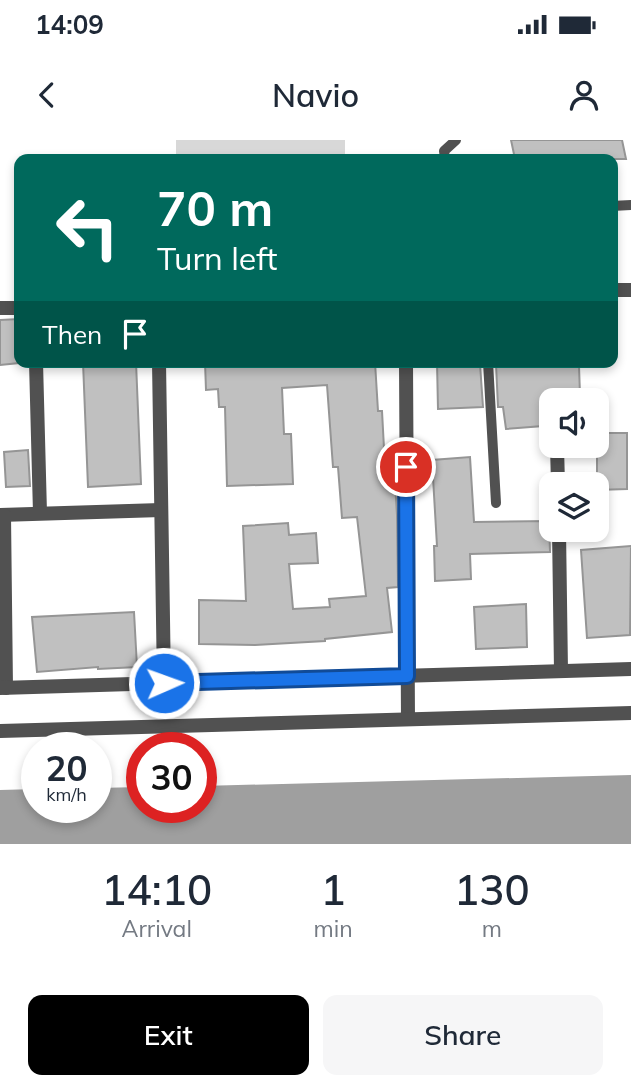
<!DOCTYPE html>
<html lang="en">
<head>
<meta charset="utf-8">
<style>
	body { margin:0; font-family:Mulish,sans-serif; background:#f6f6f7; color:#1f2937; height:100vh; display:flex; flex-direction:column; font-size:26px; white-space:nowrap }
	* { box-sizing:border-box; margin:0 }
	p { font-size:23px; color:#747a83 }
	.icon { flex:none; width:38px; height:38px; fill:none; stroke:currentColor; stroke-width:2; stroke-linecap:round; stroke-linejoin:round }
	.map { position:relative; height:704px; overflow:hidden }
	.drawer { display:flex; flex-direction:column; background:#fff; flex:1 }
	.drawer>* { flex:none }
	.hud { position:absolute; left:14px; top:14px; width:604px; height:214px; border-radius:14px; box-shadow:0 4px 10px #0003; background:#00695c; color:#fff; overflow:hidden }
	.fabs { position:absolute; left:539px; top:248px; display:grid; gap:14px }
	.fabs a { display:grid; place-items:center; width:70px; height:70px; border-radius:14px; background:#fff; box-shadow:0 4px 10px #0003; font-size:35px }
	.speed { position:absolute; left:21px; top:592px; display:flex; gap:14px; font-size:35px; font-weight:700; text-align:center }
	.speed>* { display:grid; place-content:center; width:91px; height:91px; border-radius:50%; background:#fff; box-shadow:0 4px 10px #0003; line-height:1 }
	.speed small { font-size:18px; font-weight:400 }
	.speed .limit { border:10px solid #d22; background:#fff; color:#111 }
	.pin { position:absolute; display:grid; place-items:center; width:60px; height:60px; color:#fff; margin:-30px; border:4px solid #fff; border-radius:50%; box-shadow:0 2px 7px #0007 }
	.me { position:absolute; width:77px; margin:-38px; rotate:88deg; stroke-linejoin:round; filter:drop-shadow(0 0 5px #0008) }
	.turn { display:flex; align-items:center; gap:24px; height:147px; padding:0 28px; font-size:32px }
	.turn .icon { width:91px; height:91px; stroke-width:2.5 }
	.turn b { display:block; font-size:49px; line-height:60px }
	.then { display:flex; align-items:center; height:66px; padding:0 28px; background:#0003; gap:14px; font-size:26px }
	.eta { display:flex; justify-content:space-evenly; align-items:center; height:119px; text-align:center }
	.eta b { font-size:42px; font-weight:600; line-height:49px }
	.action { display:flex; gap:14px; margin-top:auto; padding:14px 28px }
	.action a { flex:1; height:80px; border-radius:14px; background:#000; color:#fff; font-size:28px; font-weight:600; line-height:80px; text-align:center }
	.action a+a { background:#f6f6f7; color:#1f2937 }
	.status { display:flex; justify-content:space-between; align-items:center; height:49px; padding:0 35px; background:#fff; direction:ltr }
	.status svg { height:19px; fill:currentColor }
	header { display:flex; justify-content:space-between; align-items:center; height:91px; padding:0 28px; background:#fff; font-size:32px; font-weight:600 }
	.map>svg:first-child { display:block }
	.green { fill:#d8d8d8 }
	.water { fill:#9f9f9f }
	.building { fill:#c0c0c0; stroke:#959595; stroke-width:2 }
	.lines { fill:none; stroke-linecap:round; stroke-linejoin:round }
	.service { stroke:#515151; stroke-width:10 }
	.minor { stroke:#515151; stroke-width:14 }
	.route-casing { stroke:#114b97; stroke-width:18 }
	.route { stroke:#1a73e8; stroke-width:12 }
</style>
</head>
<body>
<div class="status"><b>14:09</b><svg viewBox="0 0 49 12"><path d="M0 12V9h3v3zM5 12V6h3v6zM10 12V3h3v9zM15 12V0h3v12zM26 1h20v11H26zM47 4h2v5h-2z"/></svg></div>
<header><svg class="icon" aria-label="back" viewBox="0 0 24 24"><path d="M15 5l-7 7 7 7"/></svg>Navio<svg class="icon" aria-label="person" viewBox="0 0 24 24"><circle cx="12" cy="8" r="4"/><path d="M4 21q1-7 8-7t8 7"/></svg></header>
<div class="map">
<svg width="631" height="704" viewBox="0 0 631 704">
	<rect width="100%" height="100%" fill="#fff"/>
	<!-- green -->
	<rect class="green" x="176" y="0" width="169" height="19"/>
	<!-- water -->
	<path class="water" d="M 631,635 L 631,704 L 0,704 L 0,650 L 37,649 L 37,667 L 96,667 L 96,648 L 142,647 L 142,667 L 201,667 L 201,646 Z"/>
	<!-- building -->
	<g class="building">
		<path d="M 511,0 L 622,0 L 626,19 L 515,19 Z"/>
		<path d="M 19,179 L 19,223 L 0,225 L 0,180 Z"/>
		<path d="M 83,222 L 136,222 L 141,344 L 88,347 Z"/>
		<path d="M 205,222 L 375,222 L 378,271 L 382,271 L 385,327 L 394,326 L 397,375 L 398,447 L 387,448 L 392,492 L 325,499 L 325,501 L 255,505 L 199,504 L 199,460 L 246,461 L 243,386 L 288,383 L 289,395 L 316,393 L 318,423 L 289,424 L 293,469 L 330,467 L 329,459 L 366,456 L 357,377 L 342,378 L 338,327 L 333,327 L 327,245 L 282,248 L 284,294 L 291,294 L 293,344 L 227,346 L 225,267 L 219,267 L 218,249 L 206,250 Z"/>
		<path d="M 437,222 L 480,224 L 483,267 L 438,269 Z"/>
		<path d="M 496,224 L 579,226 L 580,255 L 571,255 L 571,261 L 551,261 L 551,276 L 543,277 L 543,286 L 506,289 L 503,267 L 498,267 Z"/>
		<path d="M 597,293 L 627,293 L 627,349 L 597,350 Z"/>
		<path d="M 28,310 L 30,346 L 6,347 L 4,312 Z"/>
		<path d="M 470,317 L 474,382 L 549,381 L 550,412 L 470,414 L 471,439 L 435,441 L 434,406 L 437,406 L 432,320 Z"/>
		<path d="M 631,406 L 630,495 L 587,498 L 581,410 Z"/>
		<path d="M 526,464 L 527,507 L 476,509 L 474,467 Z"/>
		<path d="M 134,472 L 137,527 L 98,529 L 98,527 L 37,532 L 32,477 Z"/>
	</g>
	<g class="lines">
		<!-- service -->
		<g class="service">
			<path d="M 445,19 L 444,11 L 456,0"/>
			<path d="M 612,66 L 631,65"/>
			<path d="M 488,222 L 496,363"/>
		</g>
		<!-- minor -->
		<g class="minor">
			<path d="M 612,150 L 631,150"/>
			<path d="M 0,168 L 19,168"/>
			<path d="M 36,222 L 40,373"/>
			<path d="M 159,222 L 164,543"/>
			<path d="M 406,222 L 408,579"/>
			<path d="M 557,306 L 558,345"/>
			<path d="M 0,375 L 161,370"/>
			<path d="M 4,375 L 6,548"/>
			<path d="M 559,390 L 561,531"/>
			<path d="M 0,548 L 631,529"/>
			<path d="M 0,591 L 631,573"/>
		</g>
	</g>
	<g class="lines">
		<!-- route casing -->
		<g class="route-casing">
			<path id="route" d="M 164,543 L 407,536 L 406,327"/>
		</g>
		<!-- route -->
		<use href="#route" class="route"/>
	</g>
</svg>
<div class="fabs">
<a><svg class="icon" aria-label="sound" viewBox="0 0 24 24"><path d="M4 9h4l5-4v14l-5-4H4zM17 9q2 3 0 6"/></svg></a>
<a><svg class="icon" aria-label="layers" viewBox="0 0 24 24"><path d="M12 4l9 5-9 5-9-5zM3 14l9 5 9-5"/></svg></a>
</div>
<div class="speed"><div>20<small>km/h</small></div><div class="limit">30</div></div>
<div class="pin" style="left:406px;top:327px;background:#d93025"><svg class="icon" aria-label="arrive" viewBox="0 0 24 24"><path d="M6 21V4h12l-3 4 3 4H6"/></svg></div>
<svg class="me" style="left:164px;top:543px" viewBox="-20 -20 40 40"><circle r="17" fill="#1a73e8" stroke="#fff" stroke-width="3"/><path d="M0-11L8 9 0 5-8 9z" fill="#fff"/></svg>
<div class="hud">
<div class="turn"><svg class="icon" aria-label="left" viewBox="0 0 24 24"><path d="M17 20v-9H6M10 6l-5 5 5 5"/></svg><div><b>70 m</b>Turn left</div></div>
<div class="then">Then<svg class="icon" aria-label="arrive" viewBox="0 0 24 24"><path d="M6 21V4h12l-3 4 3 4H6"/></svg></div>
</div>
</div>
<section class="drawer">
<div class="eta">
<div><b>14:10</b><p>Arrival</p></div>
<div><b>1</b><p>min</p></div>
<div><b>130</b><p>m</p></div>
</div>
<div class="action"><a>Exit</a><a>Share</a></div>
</section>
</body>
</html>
